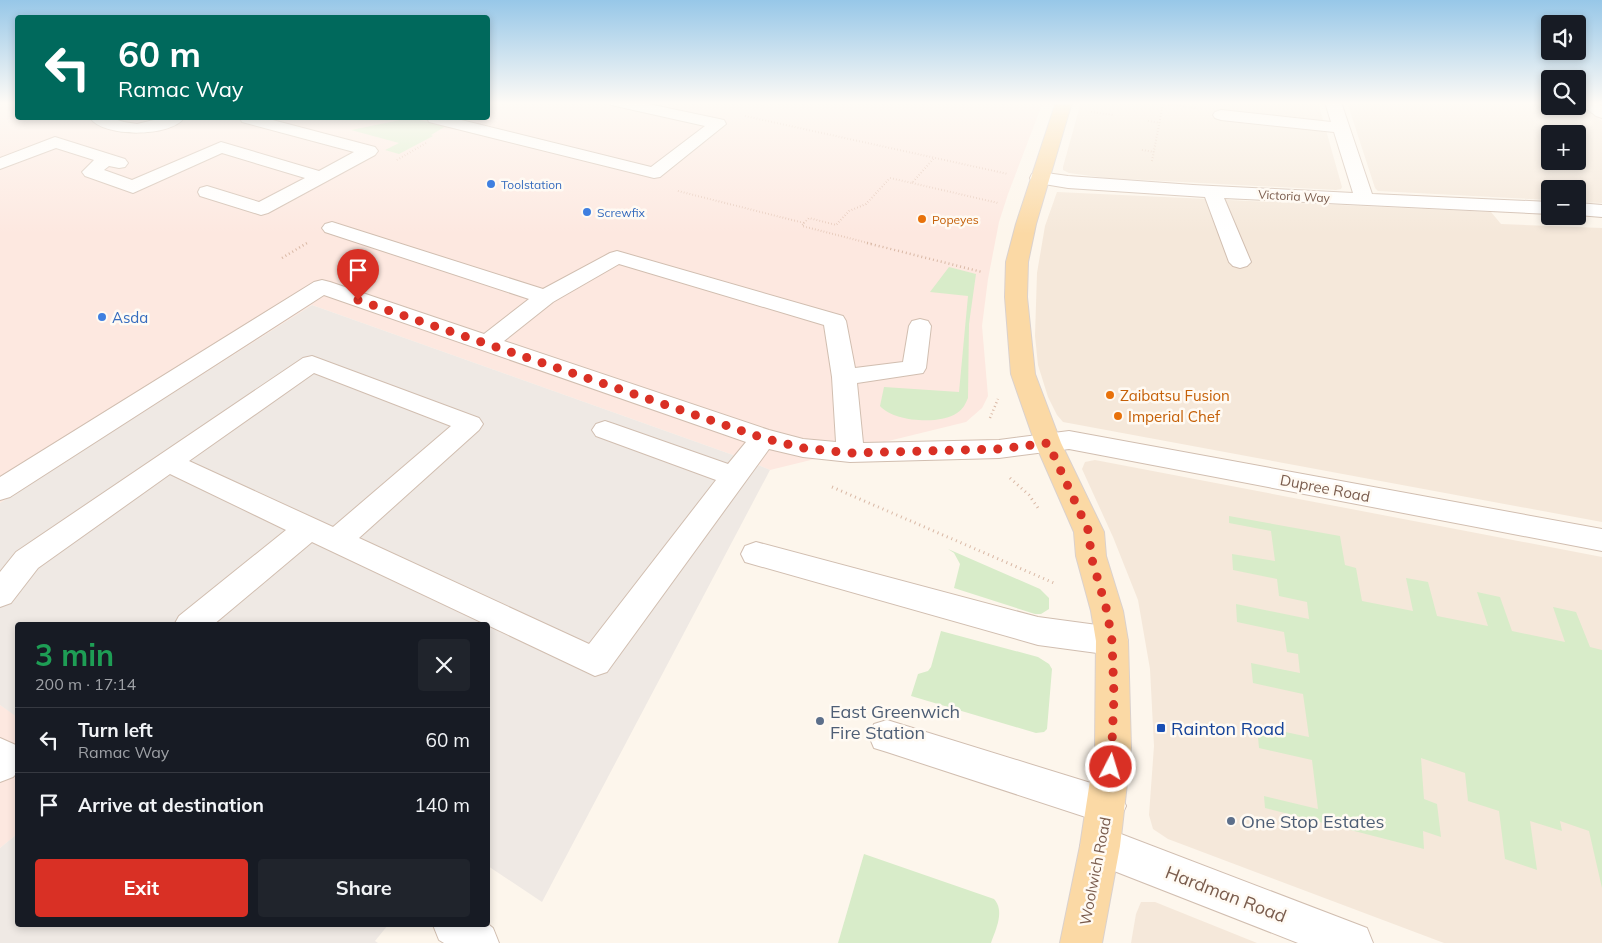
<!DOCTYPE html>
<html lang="en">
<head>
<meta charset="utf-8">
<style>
	body { margin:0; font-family:Mulish,sans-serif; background:#20242c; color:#f1f3f6; height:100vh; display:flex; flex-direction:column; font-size:19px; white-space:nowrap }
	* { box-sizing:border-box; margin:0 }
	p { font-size:16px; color:#9ea1a6 }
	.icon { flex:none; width:28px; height:28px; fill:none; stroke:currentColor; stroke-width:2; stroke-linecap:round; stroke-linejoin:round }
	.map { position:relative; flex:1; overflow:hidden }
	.panel { position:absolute; left:15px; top:622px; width:475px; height:305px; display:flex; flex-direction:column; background:#171b24; border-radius:5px; box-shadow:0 2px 8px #0003 }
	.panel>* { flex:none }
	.hud { position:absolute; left:15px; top:15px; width:475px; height:105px; border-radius:5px; box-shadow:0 2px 8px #0003; background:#00695c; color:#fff; overflow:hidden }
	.fabs { position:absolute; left:1541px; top:15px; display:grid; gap:10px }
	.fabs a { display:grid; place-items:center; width:45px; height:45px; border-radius:5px; background:#171b24; box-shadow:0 2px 8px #0003; font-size:25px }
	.pin { position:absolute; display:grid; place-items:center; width:42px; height:42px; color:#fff; margin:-51px -21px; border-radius:50% 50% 50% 0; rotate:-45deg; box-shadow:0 0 5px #0007 }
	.pin .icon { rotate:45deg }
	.me { position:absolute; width:55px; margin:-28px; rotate:5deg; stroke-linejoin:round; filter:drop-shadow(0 0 4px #0008) }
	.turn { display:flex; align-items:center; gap:18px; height:105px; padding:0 20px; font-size:22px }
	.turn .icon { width:65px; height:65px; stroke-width:2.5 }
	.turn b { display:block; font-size:35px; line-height:42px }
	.round { display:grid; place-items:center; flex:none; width:52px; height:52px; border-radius:5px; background:#20242c }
	.summary { display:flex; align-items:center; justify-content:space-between; height:85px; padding:0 20px }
	h1 { font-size:30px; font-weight:700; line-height:38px; color:#1e9e55 }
	.primary-button { display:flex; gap:10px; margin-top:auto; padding:10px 20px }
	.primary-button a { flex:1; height:58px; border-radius:5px; background:#d93025; color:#fff; font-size:20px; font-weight:700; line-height:58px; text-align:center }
	.primary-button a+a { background:#20242c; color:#f1f3f6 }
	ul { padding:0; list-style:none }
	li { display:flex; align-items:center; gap:15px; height:65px; padding:0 20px; border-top:1px solid #363941 }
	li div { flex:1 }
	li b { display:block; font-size:19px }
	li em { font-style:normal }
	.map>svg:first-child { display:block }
	.residential { fill:#f5e8da; fill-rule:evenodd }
	.commercial { fill:#fde8e0 }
	.industrial { fill:#efe9e4 }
	.green { fill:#d8ecc9 }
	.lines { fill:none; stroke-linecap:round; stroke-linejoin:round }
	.minor-casing { stroke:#d1beb0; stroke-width:2 }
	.major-casing { stroke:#dad1cd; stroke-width:2 }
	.path-far2 { stroke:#d9b8a5; stroke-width:2; stroke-dasharray:0.5 2.5; stroke-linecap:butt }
	.path-far1 { stroke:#d9b8a5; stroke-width:2.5; stroke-dasharray:1 3; stroke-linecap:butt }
	.path { stroke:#d9b8a5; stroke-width:3; stroke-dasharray:1 4; stroke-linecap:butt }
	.minor { fill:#fff; fill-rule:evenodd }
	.major { fill:#fbd9a5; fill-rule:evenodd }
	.route { stroke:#d93025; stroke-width:9; stroke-dasharray:0 16.2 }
	.shop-dot { fill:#3f7fe0; stroke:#fffaf3; stroke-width:2 }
	.food-dot { fill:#e8710a; stroke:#fffaf3; stroke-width:2 }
	.service-dot { fill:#5c6f8a; stroke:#fffaf3; stroke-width:2 }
	.transit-dot { fill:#1a4fb4; stroke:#fffaf3; stroke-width:2 }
	.labels { text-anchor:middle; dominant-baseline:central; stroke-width:5; stroke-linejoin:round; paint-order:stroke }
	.far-shop-label { font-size:12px; fill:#366cbe; stroke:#fffaf3; text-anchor:start }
	.far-street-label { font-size:12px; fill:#7a5c4d; stroke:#fffaf3 }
	.far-food-label { font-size:12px; fill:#c56008; stroke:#fffaf3; text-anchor:start }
	.shop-label { font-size:15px; fill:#366cbe; stroke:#fffaf3; text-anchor:start }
	.food-label { font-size:15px; fill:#c56008; stroke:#fffaf3; text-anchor:start }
	.street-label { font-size:15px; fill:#7a5c4d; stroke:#fffaf3 }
	.near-service-label { font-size:18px; fill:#4e5e75; stroke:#fffaf3; text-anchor:start }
	.near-transit-label { font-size:18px; fill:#164399; stroke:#fffaf3; text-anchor:start }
	.near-street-label { font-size:18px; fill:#7a5c4d; stroke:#fffaf3 }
</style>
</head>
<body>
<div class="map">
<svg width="1602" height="943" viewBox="0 0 1602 943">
	<rect width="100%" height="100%" fill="#fdf6ec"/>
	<!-- residential -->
	<g class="residential">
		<path d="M 1081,102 L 1318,102 L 1342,187 L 1341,189 L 1336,190 L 1106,178 L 1069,173 L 1063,170 L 1063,167 Z"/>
		<path d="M 1347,102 L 1550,102 L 1550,106 L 1578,105 L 1602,121 L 1602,203 L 1578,202 L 1578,189 L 1550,189 L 1550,200 L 1378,191 L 1375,188 ZM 1550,134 L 1578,134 L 1578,161 L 1550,161 Z"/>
		<path d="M 1057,192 L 1491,212 L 1501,224 L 1602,228 L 1602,522 L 1063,422 L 1057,415 L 1048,397 L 1038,365 L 1035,336 L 1037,273 L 1045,226 Z"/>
		<path d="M 1095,460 L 1602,557 L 1602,943 L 1444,943 L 1168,839 L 1153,829 L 1149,815 L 1154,746 L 1150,669 L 1138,600 L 1113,537 L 1082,469 L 1085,462 Z"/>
		<path d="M 1141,902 L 1155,902 L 1257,943 L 1131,943 L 1136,914 Z"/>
	</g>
	<!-- commercial -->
	<g class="commercial">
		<path d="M 0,102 L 17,102 L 18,118 L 488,118 L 488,102 L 1043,102 L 1008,194 L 999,222 L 988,279 L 982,326 L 988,396 L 982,408 L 966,422 L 770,470 L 747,460 L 312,305 L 0,503 Z"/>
		<path d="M 0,705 L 18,717 L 17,834 L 0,848 Z"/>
	</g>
	<!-- industrial -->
	<g class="industrial">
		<path d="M 312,305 L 747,460 L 770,470 L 542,902 L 488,866 L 488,625 L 18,625 L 17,717 L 0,705 L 0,503 Z"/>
		<path d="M 17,834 L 18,925 L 388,925 L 375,941 L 378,943 L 0,943 L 0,848 Z"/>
	</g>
	<!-- green -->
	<g class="green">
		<path d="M 410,118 L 446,126 L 431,135 L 433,136 L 399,154 L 385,150 L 399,143 L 351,130 Z"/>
		<path d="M 949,267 L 976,274 L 969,324 L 968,398 C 965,405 963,409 957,413 C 940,425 894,422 880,406 L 884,387 L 959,392 L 968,296 L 930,292 Z"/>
		<path d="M 1229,516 L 1340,536 L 1345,565 L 1356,568 L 1362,601 L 1413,611 L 1406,578 L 1428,582 L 1437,616 L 1488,626 L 1477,592 L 1500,597 L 1512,631 L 1565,642 L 1553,607 L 1576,612 L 1590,647 L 1602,650 L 1602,888 L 1589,831 L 1560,821 L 1562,831 L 1530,821 L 1537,870 L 1505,859 L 1499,811 L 1468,801 L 1465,773 L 1421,758 L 1424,799 L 1437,804 L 1441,837 L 1423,831 L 1424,849 L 1265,808 L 1264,796 L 1318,809 L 1312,760 L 1259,748 L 1257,726 L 1309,737 L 1303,694 L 1253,683 L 1251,663 L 1300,673 L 1298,654 L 1287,652 L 1284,632 L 1237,622 L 1236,604 L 1309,619 L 1307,602 L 1279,596 L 1277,579 L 1233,570 L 1232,554 L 1275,561 L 1271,531 L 1229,523 Z"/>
		<path d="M 948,549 L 1040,589 L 1049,598 L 1049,609 L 1041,614 L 1035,614 L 954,588 L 960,564 L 954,553 Z"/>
		<path d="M 941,631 L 1038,657 L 1049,664 L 1052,669 L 1047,729 L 1044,732 L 1036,733 L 911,696 L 918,674 L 928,671 L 931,667 Z"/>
		<path d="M 864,854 L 994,899 C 1005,911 996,929 991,943 L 838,943 Z"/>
	</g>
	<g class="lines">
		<!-- minor casing -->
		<g class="minor-casing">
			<g id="minor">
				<path d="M 609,102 L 639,102 L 724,120 L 726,124 L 660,177 L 654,178 L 429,122 L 427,118 L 453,118 L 651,167 L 705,126 L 611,105 Z"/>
				<path d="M 1325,102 L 1341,102 L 1372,194 L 1550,202 L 1550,214 L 1224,198 L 1251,262 L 1247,266 L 1240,268 L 1233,266 L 1229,262 L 1205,197 L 1068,188 L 1032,182 L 1030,178 L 1032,174 L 1039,172 L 1068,176 L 1193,185 L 1353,193 L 1334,132 L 1221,120 L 1215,118 L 1213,115 L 1215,112 L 1221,110 L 1331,122 Z"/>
				<path d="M 1578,102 L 1596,102 L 1602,106 L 1602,118 L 1596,116 Z"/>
				<path d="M 90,118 L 111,118 L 124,122 L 137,124 L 162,118 L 184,118 C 171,137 104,138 90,118 Z"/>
				<path d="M 240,118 L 265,118 L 375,147 L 378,151 L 375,155 L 268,213 L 261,215 L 200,196 L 198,192 L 200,188 L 207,186 L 259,202 L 305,178 L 222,153 L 133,193 L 85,176 L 82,172 L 94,160 L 56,148 L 0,169 L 0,158 L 55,137 L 125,159 L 128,163 L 125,167 L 119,168 L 109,166 L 104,170 L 132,180 L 221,142 L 319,171 L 354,152 L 242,122 Z"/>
				<path d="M 1578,203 L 1602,205 L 1602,217 L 1578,215 Z"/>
				<path d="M 332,222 L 543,289 L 610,253 L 617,251 L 624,253 L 843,316 L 846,321 L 855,368 L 903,362 L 909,326 L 912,321 L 920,319 L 928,321 L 931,326 L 926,368 L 923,373 L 857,383 L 863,443 L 999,440 L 1069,431 L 1602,529 L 1602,551 L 1069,449 L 999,458 L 850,462 L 803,457 L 769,449 L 607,672 L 595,676 L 312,542 L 213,625 L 174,625 L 179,616 L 286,530 L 170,474 L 38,568 L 11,603 L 0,607 L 0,572 L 16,552 L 303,358 L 312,356 L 479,418 L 483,424 L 479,430 L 359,538 L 589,644 L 716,480 L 596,436 L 592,430 L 596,424 L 605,421 L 614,424 L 728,464 L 746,442 L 324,295 L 10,497 L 0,500 L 0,477 L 314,282 L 322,280 L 330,282 L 484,334 L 529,299 L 325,232 L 322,228 L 325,224 ZM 619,264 L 824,325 L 832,377 L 836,442 L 803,439 L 769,430 L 504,341 L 553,302 ZM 314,373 L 451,426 L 333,527 L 189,461 Z"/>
				<path d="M 756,542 L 1038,617 L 1112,627 L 1124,631 L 1128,641 L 1124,651 L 1112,655 L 1038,645 L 745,562 L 741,554 L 745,546 Z"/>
				<path d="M 887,720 L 1107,788 L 1120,793 L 1126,806 L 1120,819 L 1107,824 L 887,752 L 874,748 L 869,736 L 874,724 Z"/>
				<path d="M 0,738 L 18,746 L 18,772 L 13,777 L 0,782 Z"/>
				<path d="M 1100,826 L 1367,928 L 1373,943 L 1298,943 L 1086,860 L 1080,846 L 1086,832 Z"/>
				<path d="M 488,924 L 493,928 L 499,943 L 444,943 L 439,940 L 433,925 Z"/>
			</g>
		</g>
		<!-- major casing -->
		<g class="major-casing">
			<path id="major" d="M 1056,102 L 1072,102 L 1036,224 L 1028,262 L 1027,297 L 1035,374 L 1061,443 L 1104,532 L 1106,556 L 1123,611 L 1128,641 L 1131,748 L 1120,846 L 1102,943 L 1060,943 L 1080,846 L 1095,748 L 1096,641 L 1091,611 L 1076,556 L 1074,532 L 1035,443 L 1011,374 L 1005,297 L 1006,262 L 1016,224 Z"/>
		</g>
		<!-- path-far2 -->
		<g class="path-far2">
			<path d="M 1152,103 L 1163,104"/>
			<path d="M 1091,112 L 1113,115"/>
			<path d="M 745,116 L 1008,174"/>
			<path d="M 1148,121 L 1160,123"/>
			<path d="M 1142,150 L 1154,152"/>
			<path d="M 397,160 L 426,143"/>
			<path d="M 1152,161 L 1163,104 L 1197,108"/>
			<path d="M 912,183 L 998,203"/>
			<path d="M 678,191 L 804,223 L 802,226 L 872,244"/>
			<path d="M 804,223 L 809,218 L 836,225 L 849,211 L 866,204 L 890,178 L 912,183 L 934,158"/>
		</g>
		<!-- path-far1 -->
		<g class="path-far1">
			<path d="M 867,243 L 982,272"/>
			<path d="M 282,258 L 307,243"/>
			<path d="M 990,418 L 998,399"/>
		</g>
		<!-- path -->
		<g class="path">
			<path d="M 1010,478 L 1029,495 L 1038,508"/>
			<path d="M 832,487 L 1054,583"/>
		</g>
		<!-- minor -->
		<use href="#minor" class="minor"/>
		<!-- major -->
		<use href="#major" class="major"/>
	</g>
	<!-- sky -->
	<linearGradient id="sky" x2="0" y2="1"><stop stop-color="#97c7e8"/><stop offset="0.44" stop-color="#fefbf6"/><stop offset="1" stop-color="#fefbf6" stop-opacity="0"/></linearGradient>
	<rect width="1602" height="234" fill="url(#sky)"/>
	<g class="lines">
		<!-- route -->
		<path class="route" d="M 358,300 L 763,438 L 803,448 L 850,453 L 999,449 L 1048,443 L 1089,532 L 1091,556 L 1107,611 L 1112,641 L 1114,696 L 1111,767"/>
	</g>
	<!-- markers -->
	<g class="shop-dot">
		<circle cx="491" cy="184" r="5"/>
		<circle cx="587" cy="212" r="5"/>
		<circle cx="102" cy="317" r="5"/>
	</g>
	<g class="food-dot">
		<circle cx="922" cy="219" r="5"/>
		<circle cx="1110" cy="395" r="5"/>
		<circle cx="1118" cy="416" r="5"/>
	</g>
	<g class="service-dot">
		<circle cx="820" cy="721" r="5"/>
		<circle cx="1231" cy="821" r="5"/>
	</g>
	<rect class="transit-dot" x="1156" y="723" width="10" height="10" rx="2.5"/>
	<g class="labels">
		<!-- far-shop labels -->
		<g class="far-shop-label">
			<text x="501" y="184">Toolstation</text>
			<text x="597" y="212">Screwfix</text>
		</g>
		<!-- far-street labels -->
		<g class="far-street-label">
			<text transform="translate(1294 196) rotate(3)">Victoria Way</text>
		</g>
		<!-- far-food labels -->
		<g class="far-food-label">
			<text x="932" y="219">Popeyes</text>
		</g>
		<!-- shop labels -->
		<g class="shop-label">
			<text x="112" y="317">Asda</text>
		</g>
		<!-- food labels -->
		<g class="food-label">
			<text x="1120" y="395">Zaibatsu Fusion</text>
			<text x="1128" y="416">Imperial Chef</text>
		</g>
		<!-- street labels -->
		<g class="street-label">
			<text transform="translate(1325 488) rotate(11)">Dupree Road</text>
			<text transform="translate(1095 871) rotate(-79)">Woolwich Road</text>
		</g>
		<!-- near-service labels -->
		<g class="near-service-label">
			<text x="830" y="711">East Greenwich<tspan x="830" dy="21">Fire Station</tspan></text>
			<text x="1241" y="821">One Stop Estates</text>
		</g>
		<!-- near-transit labels -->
		<g class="near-transit-label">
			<text x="1171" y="728">Rainton Road</text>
		</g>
		<!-- near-street labels -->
		<g class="near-street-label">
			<text transform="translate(1226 894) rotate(21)">Hardman Road</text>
		</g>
	</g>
</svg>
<div class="fabs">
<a><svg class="icon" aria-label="sound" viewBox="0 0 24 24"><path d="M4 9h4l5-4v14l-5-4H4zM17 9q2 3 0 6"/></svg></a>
<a><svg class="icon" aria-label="search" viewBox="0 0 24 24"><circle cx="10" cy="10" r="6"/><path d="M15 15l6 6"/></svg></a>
<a>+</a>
<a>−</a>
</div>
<div class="pin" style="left:358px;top:300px;background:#d93025"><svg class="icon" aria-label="arrive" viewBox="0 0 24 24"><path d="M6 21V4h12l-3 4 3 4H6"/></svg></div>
<svg class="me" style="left:1111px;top:767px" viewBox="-20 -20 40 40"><circle r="17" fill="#d93025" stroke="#fff" stroke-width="3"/><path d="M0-11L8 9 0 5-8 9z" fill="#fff"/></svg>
<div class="hud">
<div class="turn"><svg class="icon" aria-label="left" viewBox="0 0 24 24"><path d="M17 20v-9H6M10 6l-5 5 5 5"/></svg><div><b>60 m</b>Ramac Way</div></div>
</div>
<section class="panel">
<div class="summary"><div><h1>3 min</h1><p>200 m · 17:14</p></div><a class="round"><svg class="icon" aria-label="close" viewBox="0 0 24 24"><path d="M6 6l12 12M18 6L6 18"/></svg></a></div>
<ul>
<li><svg class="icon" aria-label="left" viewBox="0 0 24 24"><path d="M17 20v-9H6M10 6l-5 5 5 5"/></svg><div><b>Turn left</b><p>Ramac Way</p></div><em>60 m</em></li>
<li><svg class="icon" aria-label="arrive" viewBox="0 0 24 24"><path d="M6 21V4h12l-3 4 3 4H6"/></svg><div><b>Arrive at destination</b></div><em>140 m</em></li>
</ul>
<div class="primary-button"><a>Exit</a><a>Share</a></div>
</section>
</div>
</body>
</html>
